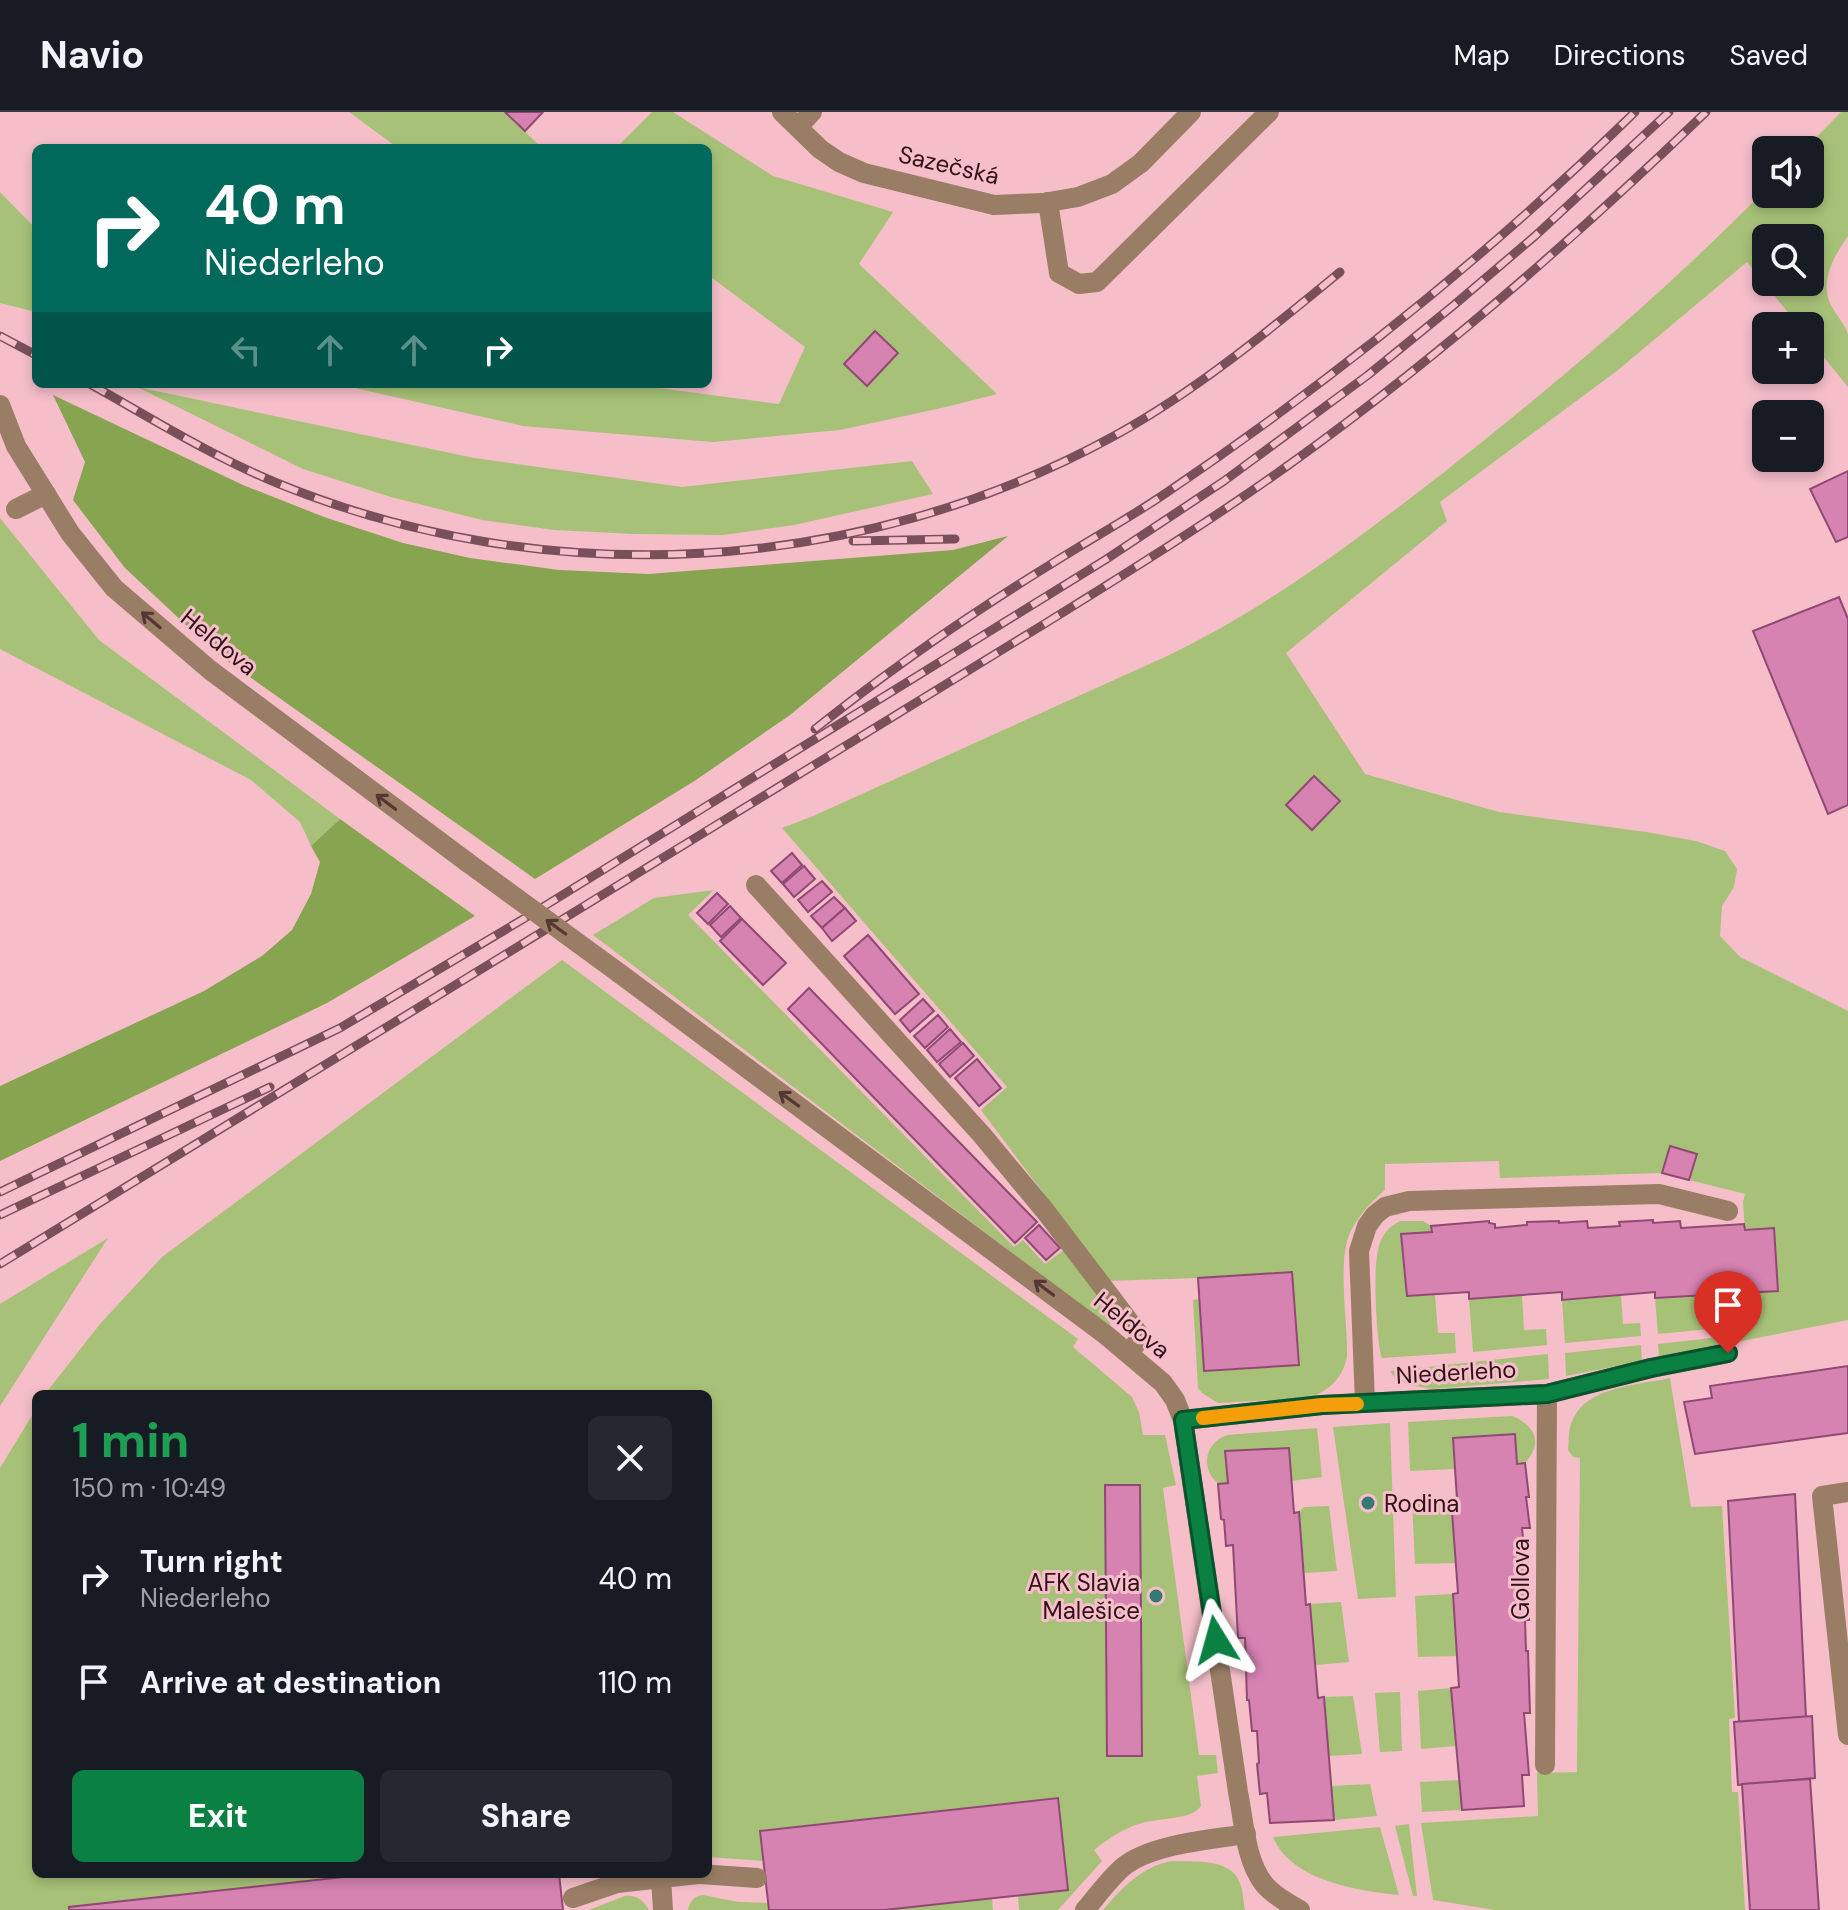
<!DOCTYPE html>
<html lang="en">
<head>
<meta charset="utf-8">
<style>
	body { margin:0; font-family:"DM Sans",sans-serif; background:#242831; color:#f1f3f6; height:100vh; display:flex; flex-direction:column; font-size:30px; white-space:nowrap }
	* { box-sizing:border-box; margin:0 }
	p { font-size:26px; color:#9ea1a6 }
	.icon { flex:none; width:44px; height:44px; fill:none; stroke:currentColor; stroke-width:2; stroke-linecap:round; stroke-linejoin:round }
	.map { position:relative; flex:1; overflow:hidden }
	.panel { position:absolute; left:32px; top:1278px; width:680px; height:488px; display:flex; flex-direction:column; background:#171b24; border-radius:12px; box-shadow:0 4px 12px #0003 }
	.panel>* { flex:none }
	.guide { position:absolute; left:32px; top:32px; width:680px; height:244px; border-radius:12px; box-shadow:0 4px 12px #0003; background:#00695c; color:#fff; overflow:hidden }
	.fabs { position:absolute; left:1752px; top:24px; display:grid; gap:16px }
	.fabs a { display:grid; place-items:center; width:72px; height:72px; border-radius:12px; background:#171b24; box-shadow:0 4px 12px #0003; font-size:40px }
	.pin { position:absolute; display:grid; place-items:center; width:68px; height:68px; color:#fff; margin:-82px -34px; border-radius:50% 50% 50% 0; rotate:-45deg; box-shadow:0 0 8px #0007 }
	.pin .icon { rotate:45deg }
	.me { position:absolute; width:88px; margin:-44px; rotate:352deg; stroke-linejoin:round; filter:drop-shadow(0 0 6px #0008) }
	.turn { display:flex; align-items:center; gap:28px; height:168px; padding:0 40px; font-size:36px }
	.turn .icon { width:104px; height:104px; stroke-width:2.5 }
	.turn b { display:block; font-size:56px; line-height:68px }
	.lanes { display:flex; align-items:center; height:76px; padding:0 40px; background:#0003; justify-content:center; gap:40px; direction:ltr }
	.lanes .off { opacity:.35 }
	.round { display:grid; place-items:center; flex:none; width:84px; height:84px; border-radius:12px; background:#242831 }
	.head { display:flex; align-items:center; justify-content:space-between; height:136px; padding:0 40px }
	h1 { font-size:48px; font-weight:800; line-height:60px; color:#1e9e55 }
	.cta { display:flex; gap:16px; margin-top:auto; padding:16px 40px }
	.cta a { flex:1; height:92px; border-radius:12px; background:#0b8043; color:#fff; font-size:32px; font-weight:800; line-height:92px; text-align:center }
	.cta a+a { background:#242831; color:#f1f3f6 }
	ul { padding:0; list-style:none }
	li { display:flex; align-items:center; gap:24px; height:104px; padding:0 40px }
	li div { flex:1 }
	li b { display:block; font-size:30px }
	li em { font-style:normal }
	header { display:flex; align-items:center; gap:48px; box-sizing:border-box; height:112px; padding:0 40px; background:#171b24; border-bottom:2px solid #363941 }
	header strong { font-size:38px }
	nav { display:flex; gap:44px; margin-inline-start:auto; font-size:28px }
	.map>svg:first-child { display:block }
	.green { fill:#a7c278; fill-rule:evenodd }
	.forest { fill:#87a450 }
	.building { fill:#d683b2; stroke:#904973; stroke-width:2 }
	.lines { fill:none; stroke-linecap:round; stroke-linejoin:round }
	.minor { stroke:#997e65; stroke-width:20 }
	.rail-casing { stroke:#79505a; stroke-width:9 }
	.rail { stroke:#f5bec9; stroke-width:6; stroke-dasharray:18; stroke-linecap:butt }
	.minor-bridge { stroke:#997e65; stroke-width:20 }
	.oneway { stroke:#553634 }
	.route-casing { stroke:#07532c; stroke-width:20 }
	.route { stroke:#0b8043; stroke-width:14 }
	.slow { stroke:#f59e0b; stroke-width:14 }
	.poi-dot { fill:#337972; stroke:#f5bec9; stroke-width:3 }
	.labels { text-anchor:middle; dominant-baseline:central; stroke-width:6; stroke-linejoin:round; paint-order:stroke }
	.street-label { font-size:24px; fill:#311019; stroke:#f5bec9 }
	.poi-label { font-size:24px; fill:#311019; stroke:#f5bec9; text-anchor:start }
</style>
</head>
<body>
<header>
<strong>Navio</strong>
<nav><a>Map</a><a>Directions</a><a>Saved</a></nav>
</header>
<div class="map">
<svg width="1848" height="1798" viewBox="0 0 1848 1798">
	<rect width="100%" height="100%" fill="#f5bec9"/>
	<!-- green -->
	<g class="green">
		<path d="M 349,0 L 505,0 L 542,36 L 398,36 Z"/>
		<path d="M 652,0 L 673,0 L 773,64 L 893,100 L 859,152 L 997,282 L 946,295 L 840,318 L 713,330 L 523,314 L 337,272 L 629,272 L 779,292 L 805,235 L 708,163 L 708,36 L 616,36 Z"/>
		<path d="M 1841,0 L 1848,0 L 1848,124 C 1834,144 1818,171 1832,195 C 1837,204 1846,214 1848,223 C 1848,238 1848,260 1848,275 L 1810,228 L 1810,214 L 1799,214 L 1747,150 L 1618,258 L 1440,390 L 1447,409 L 1286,541 L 1365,662 L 1499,700 L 1646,720 L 1696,729 L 1725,739 L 1737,757 L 1734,775 L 1722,794 L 1720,824 L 1740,845 L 1848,899 L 1848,1208 L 1737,1230 L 1736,1214 L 1748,1213 L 1747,1180 L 1778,1179 L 1774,1117 L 1745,1118 L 1743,1091 L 1745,1082 L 1689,1068 L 1697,1043 L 1662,1061 L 1500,1066 L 1499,1049 L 1385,1052 L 1385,1078 C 1371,1090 1358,1104 1350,1121 C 1337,1148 1348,1212 1347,1244 C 1343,1266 1330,1278 1309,1286 L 1218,1291 L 1202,1281 L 1198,1276 L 1193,1188 L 1199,1187 L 1205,1259 L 1298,1253 L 1292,1160 L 1198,1166 L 1105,1169 L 1077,1126 L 981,998 L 1007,975 L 782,716 L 811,705 L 1165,545 C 1266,497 1355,429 1443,361 C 1556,272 1665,180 1766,77 L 1766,82 L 1810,82 L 1810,38 L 1804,38 ZM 1766,126 L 1810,126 L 1810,170 L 1766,170 Z"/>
		<path d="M 0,80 L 36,117 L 36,200 L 0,191 Z"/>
		<path d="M 137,275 L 474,346 L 682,375 L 912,349 L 933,382 L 794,413 L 723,423 L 634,422 L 554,418 L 482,408 L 391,385 L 303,357 Z"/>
		<path d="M 0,406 L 99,528 L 340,707 L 311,734 L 300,710 L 251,668 L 0,537 Z"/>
		<path d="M 714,778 L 688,803 L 1014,1135 L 1023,1128 L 1045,1152 L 1065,1137 L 1105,1192 L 1111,1216 L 593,823 L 654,786 Z"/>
		<path d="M 562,848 L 1078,1227 L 1073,1235 L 1132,1285 L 1139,1300 L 1143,1323 L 1165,1323 L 1176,1373 L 1163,1376 L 1199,1643 L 1216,1643 L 1218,1661 L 1197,1664 L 1201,1694 C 1190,1709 1159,1705 1139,1712 C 1122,1717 1108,1727 1094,1738 L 1102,1749 L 1058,1798 L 1019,1798 L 1018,1784 L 1068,1778 L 1058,1686 L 761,1718 L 764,1749 L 708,1745 L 708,1282 L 45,1282 L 100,1212 L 162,1145 ZM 1105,1373 L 1140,1373 L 1142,1644 L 1107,1643 Z"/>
		<path d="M 1401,1109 L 1423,1109 L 1431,1114 L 1432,1120 L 1401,1122 L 1407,1184 L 1435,1183 L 1438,1221 L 1455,1221 L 1456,1241 L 1382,1246 C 1376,1227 1373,1158 1378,1138 C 1381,1124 1388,1114 1401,1109 Z"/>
		<path d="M 108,1126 L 0,1294 L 0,1192 Z"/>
		<path d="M 1719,1182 L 1720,1216 L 1658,1222 L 1655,1186 Z"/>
		<path d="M 1522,1183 L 1524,1218 L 1546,1217 L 1547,1233 L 1473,1240 L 1469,1187 Z"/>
		<path d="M 1621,1183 L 1623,1212 L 1640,1211 L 1641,1224 L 1565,1231 L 1562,1188 Z"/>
		<path d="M 1720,1225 L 1720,1237 L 1659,1245 L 1658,1232 Z"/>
		<path d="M 1641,1233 L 1642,1249 L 1566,1264 L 1565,1241 Z"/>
		<path d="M 1548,1242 L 1549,1267 L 1433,1277 L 1408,1273 L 1394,1265 L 1390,1259 Z"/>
		<path d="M 1670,1266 L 1691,1395 L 1722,1394 L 1735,1606 L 1729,1607 L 1732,1680 L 1738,1680 L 1745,1798 L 1495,1798 L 1433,1788 L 1421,1711 L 1538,1704 L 1537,1661 L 1577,1660 L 1580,1346 L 1573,1345 L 1568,1338 C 1569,1328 1568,1316 1573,1307 C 1588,1274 1639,1273 1670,1266 Z"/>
		<path d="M 36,1297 L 36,1762 L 371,1762 L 69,1795 L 69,1798 L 0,1798 L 0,1356 Z"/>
		<path d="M 1512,1304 C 1536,1314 1543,1331 1525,1351 L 1517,1352 L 1515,1322 L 1454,1326 L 1455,1357 L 1410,1359 L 1408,1310 Z"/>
		<path d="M 1390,1311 L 1396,1485 L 1358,1487 L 1333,1315 Z"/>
		<path d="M 1317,1316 L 1322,1365 L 1291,1369 L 1289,1336 L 1226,1339 L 1228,1371 L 1219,1372 C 1200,1358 1204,1331 1227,1323 Z"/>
		<path d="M 1451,1386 L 1456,1451 L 1415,1452 L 1412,1389 Z"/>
		<path d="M 1329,1394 L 1337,1459 L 1304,1461 L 1299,1400 L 1304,1395 Z"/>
		<path d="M 1453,1482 L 1457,1544 L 1418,1545 L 1415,1484 Z"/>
		<path d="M 1341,1490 L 1349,1550 L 1316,1553 L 1310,1492 Z"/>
		<path d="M 1451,1576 L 1456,1634 L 1421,1637 L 1418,1579 Z"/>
		<path d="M 1400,1580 L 1402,1639 L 1380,1640 L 1375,1581 Z"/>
		<path d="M 1353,1584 L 1362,1642 L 1329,1644 L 1324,1585 Z"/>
		<path d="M 1460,1668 L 1462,1698 L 1422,1700 L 1420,1670 Z"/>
		<path d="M 1370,1672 L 1377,1704 L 1334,1708 L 1331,1674 Z"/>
		<path d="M 1409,1712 L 1417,1784 L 1413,1784 L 1395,1714 Z"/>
		<path d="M 1380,1715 L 1399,1783 C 1359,1779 1291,1769 1273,1725 Z"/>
		<path d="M 1172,1749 C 1192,1750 1227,1746 1238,1767 C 1243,1775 1243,1788 1245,1798 L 1103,1798 C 1122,1776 1142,1754 1172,1749 Z"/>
		<path d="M 703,1783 L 738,1790 L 768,1791 L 769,1798 L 688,1798 C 690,1789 694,1784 703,1783 Z"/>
		<path d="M 625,1784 C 637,1783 643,1788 649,1798 L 589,1798 Z"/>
		<path d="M 992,1786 L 993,1798 L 884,1798 Z"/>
	</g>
	<!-- forest -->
	<g class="forest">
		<path d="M 53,283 L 243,373 L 324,405 L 403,431 L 470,446 L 559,458 L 649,462 L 953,438 L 1008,424 L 790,603 L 696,668 L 535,767 L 216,541 L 125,456 L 73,388 L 85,350 Z"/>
		<path d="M 340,707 L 475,804 L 327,891 L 0,1049 L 0,974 L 204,879 L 262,844 L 292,818 L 311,782 L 320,750 L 311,734 Z"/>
	</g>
	<!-- building -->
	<g class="building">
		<path d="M 505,0 L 543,0 L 525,19 Z"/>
		<path d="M 875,219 L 898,241 L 867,274 L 844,252 Z"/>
		<path d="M 1848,359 L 1848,425 L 1836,430 L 1810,377 Z"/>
		<path d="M 1839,485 L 1848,507 L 1848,693 L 1828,702 L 1753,519 Z"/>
		<path d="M 1314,664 L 1340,689 L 1312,718 L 1286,693 Z"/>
		<path d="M 792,741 L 802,753 L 782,771 L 771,759 Z"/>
		<path d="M 804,754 L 815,767 L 794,785 L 783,772 Z"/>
		<path d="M 822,769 L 832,780 L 808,800 L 798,788 Z"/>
		<path d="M 717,781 L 728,792 L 708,812 L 697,801 Z"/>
		<path d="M 834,785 L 845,796 L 822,816 L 811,804 Z"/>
		<path d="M 730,794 L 741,806 L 721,825 L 710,813 Z"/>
		<path d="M 845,796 L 856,809 L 832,829 L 822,816 Z"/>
		<path d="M 742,807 L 786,851 L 763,873 L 720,829 Z"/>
		<path d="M 868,823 L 919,882 L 895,902 L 844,844 Z"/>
		<path d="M 809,876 L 1037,1110 L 1015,1131 L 788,897 Z"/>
		<path d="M 923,887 L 934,899 L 910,920 L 900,908 Z"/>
		<path d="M 938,903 L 948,915 L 925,936 L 914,924 Z"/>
		<path d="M 950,917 L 961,930 L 937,950 L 927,938 Z"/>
		<path d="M 963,931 L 974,944 L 950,965 L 939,952 Z"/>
		<path d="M 977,947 L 1001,976 L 979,994 L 955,966 Z"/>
		<path d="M 1670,1034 L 1697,1042 L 1689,1068 L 1662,1061 Z"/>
		<path d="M 1653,1108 L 1653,1111 L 1680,1109 L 1681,1116 L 1744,1112 L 1745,1118 L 1774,1116 L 1778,1179 L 1655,1186 L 1655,1180 L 1562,1188 L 1562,1180 L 1469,1187 L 1469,1180 L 1407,1184 L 1401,1122 L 1432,1120 L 1431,1114 L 1489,1109 L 1489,1111 L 1495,1112 L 1495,1116 L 1527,1113 L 1527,1110 L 1559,1109 L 1559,1111 L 1587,1109 L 1588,1116 L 1620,1114 L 1619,1110 Z"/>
		<path d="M 1039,1113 L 1060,1136 L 1046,1148 L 1025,1126 Z"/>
		<path d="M 1292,1160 L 1299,1253 L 1204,1259 L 1198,1166 Z"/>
		<path d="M 1848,1254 L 1848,1321 L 1695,1342 L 1684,1290 L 1712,1286 L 1710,1274 Z"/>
		<path d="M 1515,1322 L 1517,1352 L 1525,1351 L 1529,1385 L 1526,1385 L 1530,1416 L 1522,1416 L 1525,1446 L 1527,1446 L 1529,1480 L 1527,1481 L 1529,1508 L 1525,1508 L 1526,1539 L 1528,1539 L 1530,1601 L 1524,1601 L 1529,1663 L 1522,1663 L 1524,1694 L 1462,1698 L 1451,1576 L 1459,1575 L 1453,1482 L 1458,1481 L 1451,1386 L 1457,1387 L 1453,1326 Z"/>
		<path d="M 1289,1336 L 1294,1401 L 1299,1400 L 1306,1493 L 1310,1492 L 1318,1586 L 1324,1585 L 1334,1708 L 1270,1711 L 1267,1681 L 1260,1682 L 1257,1652 L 1259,1651 L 1257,1619 L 1252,1619 L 1249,1588 L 1247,1588 L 1245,1526 L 1238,1526 L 1233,1433 L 1226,1434 L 1224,1408 L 1221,1407 L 1218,1372 L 1228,1371 L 1225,1339 Z"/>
		<path d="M 1105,1373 L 1140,1373 L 1142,1644 L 1107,1644 Z"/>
		<path d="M 1795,1382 L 1806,1605 L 1739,1610 L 1728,1389 Z"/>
		<path d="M 1812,1604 L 1815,1666 L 1738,1673 L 1734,1610 Z"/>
		<path d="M 1810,1667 L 1819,1798 L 1750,1798 L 1742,1672 Z"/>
		<path d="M 1058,1686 L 1068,1778 L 884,1798 L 769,1798 L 760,1719 Z"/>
		<path d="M 371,1762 L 559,1762 L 563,1798 L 69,1798 L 69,1795 Z"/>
	</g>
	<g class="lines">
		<!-- minor -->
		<g class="minor">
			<path d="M 782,0 L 820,37 L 839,50 L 864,61 L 994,93 L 1043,91 L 1078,85 L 1112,72 L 1141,51 L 1191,0"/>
			<path d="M 798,15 L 812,0"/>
			<path d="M 1048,90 L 1059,161 L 1079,172 L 1097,170 L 1269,0"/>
			<path d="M 0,293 L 16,334 L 70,421 L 114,476 L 210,558 L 467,750"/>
			<path d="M 16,397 L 46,382"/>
			<path d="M 756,773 L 982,1023 L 1046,1100 L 1141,1225 L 1129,1241"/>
			<path d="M 619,861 L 1106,1223 L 1163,1271 L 1175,1288 L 1183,1308 L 1238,1680 C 1244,1709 1245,1748 1264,1772 C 1273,1783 1287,1791 1300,1798"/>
			<path d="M 1365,1291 L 1359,1139 L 1367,1114 L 1375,1103 L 1385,1095 L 1409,1089 L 1659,1082 L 1728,1099"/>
			<path d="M 1183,1308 L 1322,1293 L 1547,1282 L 1651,1256 L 1728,1241"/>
			<path d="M 1848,1380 L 1822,1384 L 1848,1623"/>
			<path d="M 1545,1653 L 1547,1282"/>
			<path d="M 700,1762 L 757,1766"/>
			<path d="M 661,1766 L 663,1798"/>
			<path d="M 573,1786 L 617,1771 L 698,1762"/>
			<path d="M 1085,1798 C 1097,1784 1109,1767 1123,1755 C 1151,1732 1210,1728 1246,1722"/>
		</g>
		<!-- rail casing -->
		<g class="rail-casing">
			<g id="rail">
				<path d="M 0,224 L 36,243"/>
				<path d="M 90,272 C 151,306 211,344 277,371 C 545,481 859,464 1114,324 C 1196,279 1267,220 1340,160"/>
				<path d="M 853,429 L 955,427"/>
				<path d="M 815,617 C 889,558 967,504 1048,454 C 1087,429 1128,407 1166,381 C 1333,268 1491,141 1635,0"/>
				<path d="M 0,1080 L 340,916 L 530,803 L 1105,448 L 1224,369 L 1368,263 L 1454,193 L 1535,124 L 1669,0"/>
				<path d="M 0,1103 L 270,975"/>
				<path d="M 0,1152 L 1041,514 C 1125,462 1209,410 1290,352 C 1438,246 1575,126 1706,0"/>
			</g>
		</g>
		<!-- rail -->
		<use href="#rail" class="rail"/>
		<!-- minor-bridge -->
		<path class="minor-bridge" d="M 467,750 L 619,861"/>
	</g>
	<!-- one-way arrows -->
	<defs><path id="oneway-shaft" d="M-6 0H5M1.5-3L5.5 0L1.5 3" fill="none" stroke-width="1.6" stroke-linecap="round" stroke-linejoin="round" transform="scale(2)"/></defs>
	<g class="oneway">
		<use href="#oneway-shaft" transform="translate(151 508) rotate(-140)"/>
		<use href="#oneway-shaft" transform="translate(386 690) rotate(-143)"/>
		<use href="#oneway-shaft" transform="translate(556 815) rotate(-144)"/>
		<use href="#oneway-shaft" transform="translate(789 987) rotate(-144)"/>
		<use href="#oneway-shaft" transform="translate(1044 1176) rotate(-143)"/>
	</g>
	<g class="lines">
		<!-- route casing -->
		<g class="route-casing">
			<path id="route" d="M 1216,1528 L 1183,1308 L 1322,1293 L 1547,1282 L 1651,1256 L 1728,1241"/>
		</g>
		<!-- route -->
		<use href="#route" class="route"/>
		<!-- slow -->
		<path class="slow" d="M 1203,1306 L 1322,1293 L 1357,1292"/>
	</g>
	<!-- markers -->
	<g class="poi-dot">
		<circle cx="1368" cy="1391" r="8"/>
		<circle cx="1156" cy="1484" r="8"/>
	</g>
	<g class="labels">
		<!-- street labels -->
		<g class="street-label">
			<text transform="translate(949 53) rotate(13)">Sazečská</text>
			<text transform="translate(219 530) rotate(39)">Heldova</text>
			<text transform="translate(1132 1213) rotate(39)">Heldova</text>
			<text transform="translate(1456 1260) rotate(-3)">Niederleho</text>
			<text transform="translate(1520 1467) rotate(-90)">Gollova</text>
		</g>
		<!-- poi labels -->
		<g class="poi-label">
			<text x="1384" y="1391">Rodina</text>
			<text x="1140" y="1470" text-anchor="end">AFK Slavia<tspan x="1140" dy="28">Malešice</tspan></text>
		</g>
	</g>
</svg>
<div class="fabs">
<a><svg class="icon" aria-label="sound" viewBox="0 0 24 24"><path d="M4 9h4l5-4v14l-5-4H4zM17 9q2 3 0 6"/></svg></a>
<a><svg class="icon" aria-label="search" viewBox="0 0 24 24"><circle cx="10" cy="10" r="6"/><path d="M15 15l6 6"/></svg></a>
<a>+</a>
<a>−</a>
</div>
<div class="pin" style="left:1728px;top:1241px;background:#d93025"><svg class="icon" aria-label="arrive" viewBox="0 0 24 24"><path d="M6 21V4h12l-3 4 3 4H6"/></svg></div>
<svg class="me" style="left:1216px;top:1528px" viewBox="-20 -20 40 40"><path d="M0-17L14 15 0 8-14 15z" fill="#0b8043" stroke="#fff" stroke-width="4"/></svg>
<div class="guide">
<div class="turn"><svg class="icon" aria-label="right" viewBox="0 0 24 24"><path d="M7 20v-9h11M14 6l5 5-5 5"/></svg><div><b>40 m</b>Niederleho</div></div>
<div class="lanes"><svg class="icon off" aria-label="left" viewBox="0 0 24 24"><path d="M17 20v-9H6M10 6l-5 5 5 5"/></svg><svg class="icon off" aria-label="ahead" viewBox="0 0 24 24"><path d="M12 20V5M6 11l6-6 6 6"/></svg><svg class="icon off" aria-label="ahead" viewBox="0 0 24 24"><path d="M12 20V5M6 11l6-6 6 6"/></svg><svg class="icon" aria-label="right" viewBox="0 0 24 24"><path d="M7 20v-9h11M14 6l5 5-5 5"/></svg></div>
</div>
<section class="panel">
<div class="head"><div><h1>1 min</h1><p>150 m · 10:49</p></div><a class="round"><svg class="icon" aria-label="close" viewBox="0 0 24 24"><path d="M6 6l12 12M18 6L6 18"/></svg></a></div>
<ul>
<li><svg class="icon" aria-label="right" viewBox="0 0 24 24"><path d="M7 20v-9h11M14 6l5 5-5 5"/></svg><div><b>Turn right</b><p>Niederleho</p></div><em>40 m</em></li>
<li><svg class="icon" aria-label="arrive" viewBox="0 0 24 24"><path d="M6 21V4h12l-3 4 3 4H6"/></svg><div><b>Arrive at destination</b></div><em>110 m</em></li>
</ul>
<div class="cta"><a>Exit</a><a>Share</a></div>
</section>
</div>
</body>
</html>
